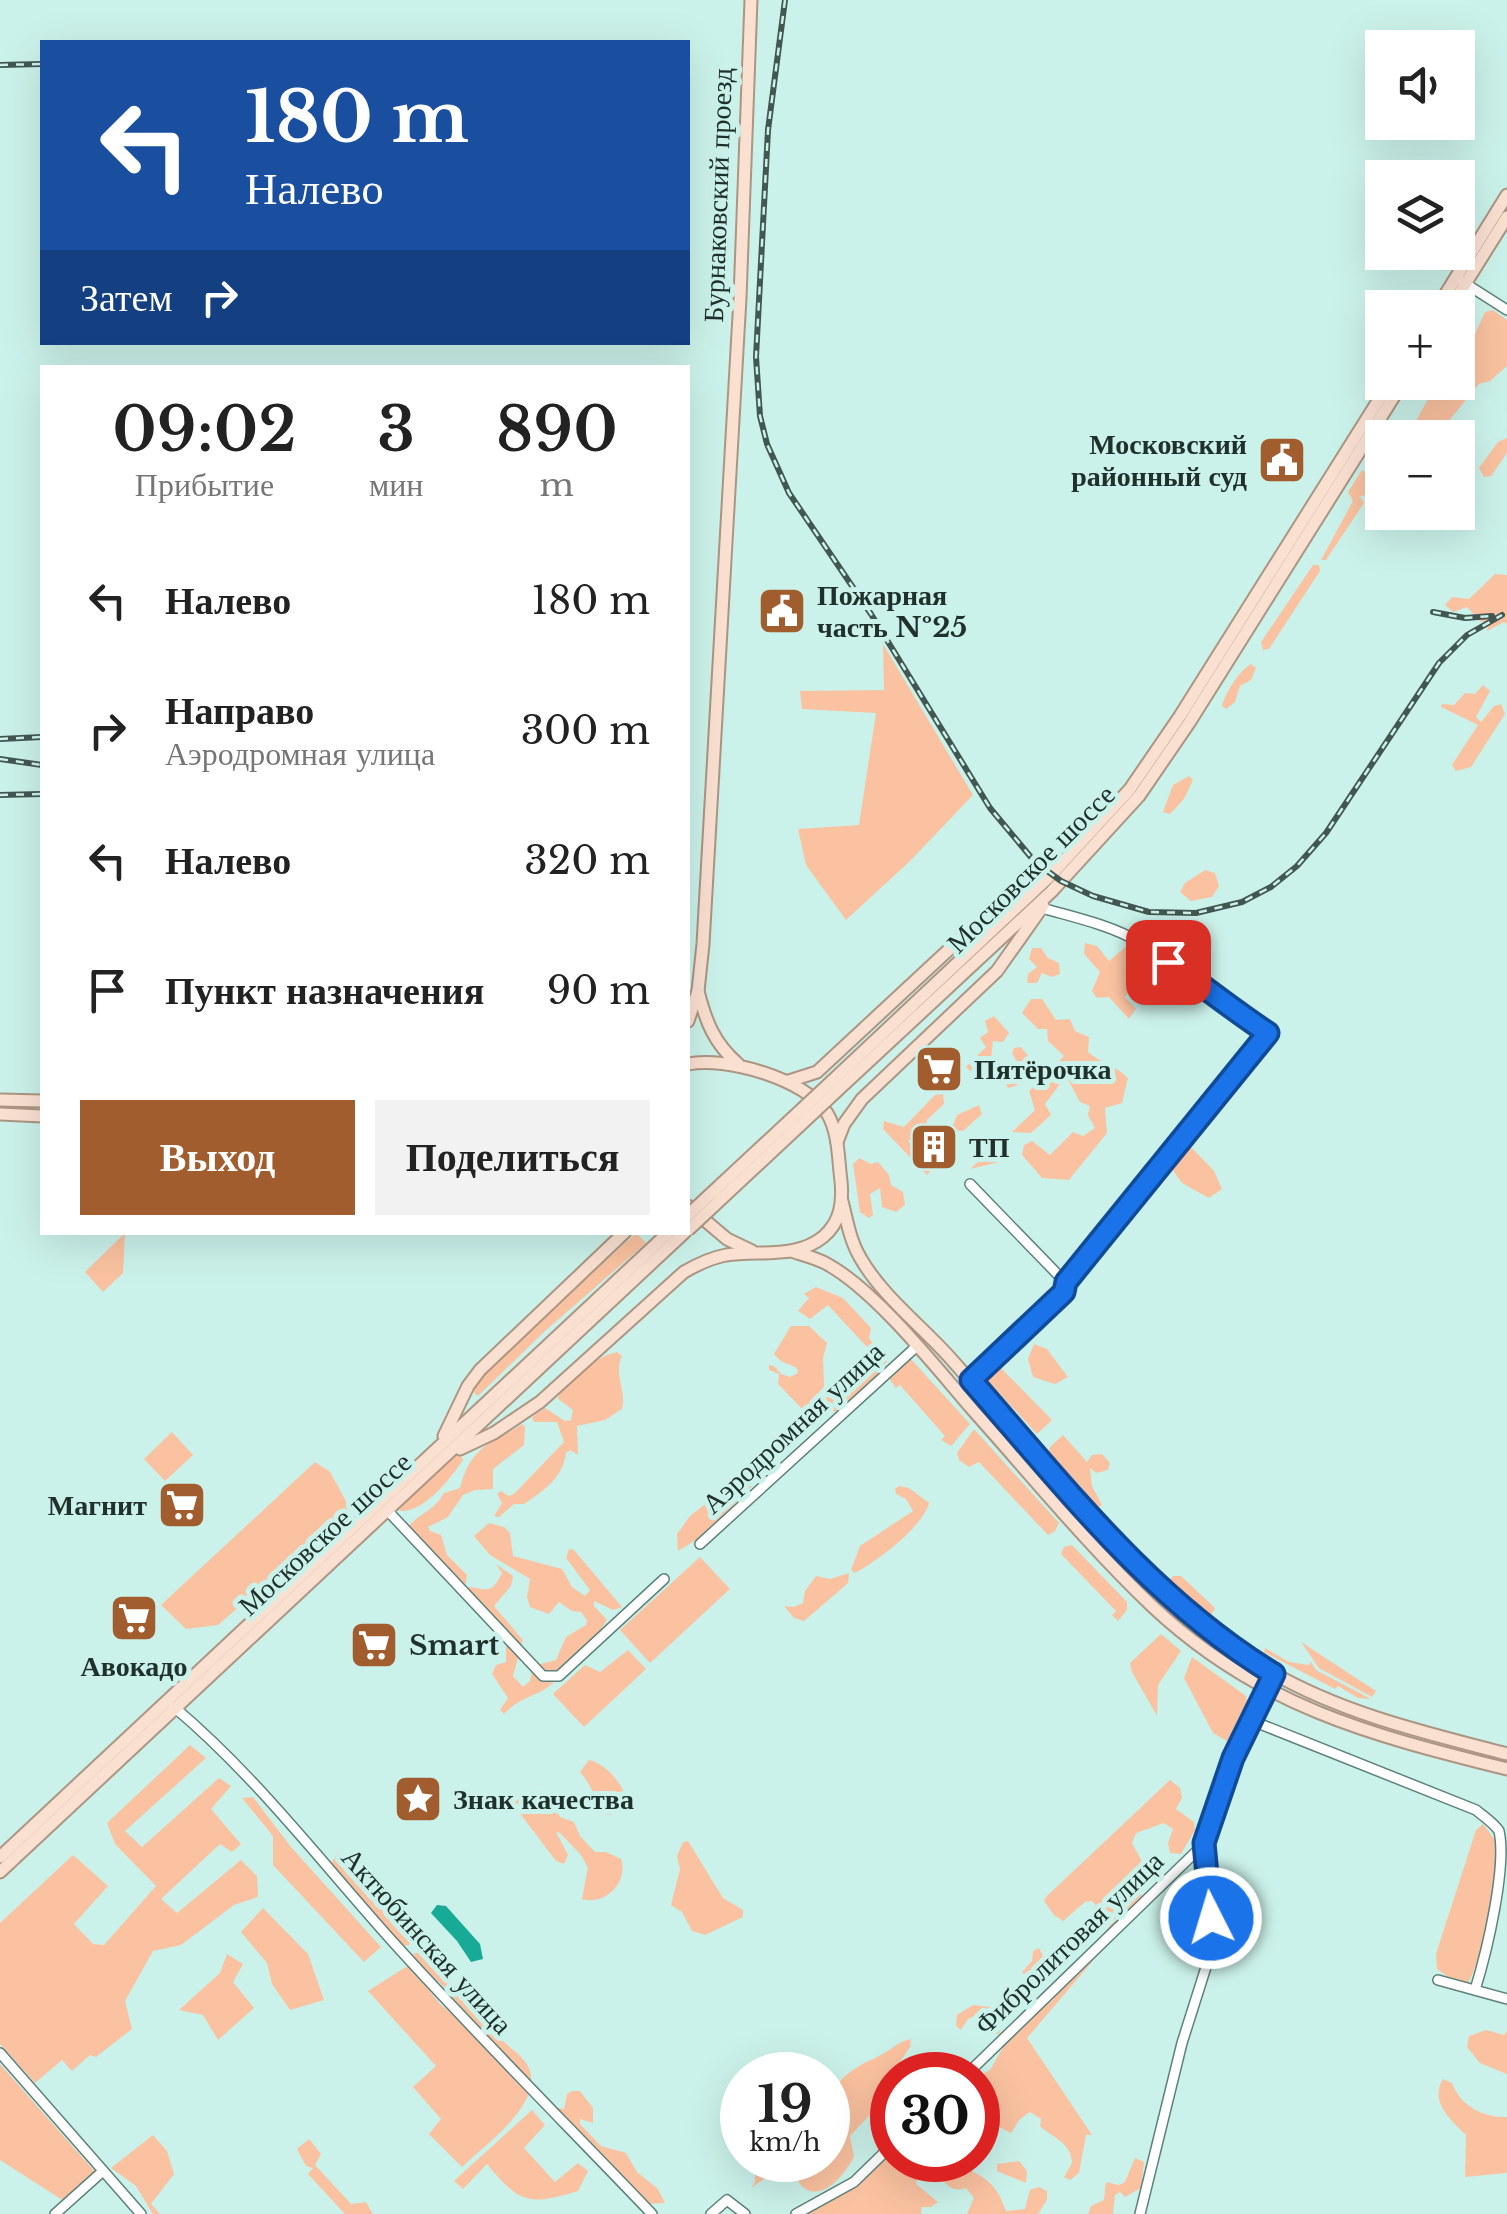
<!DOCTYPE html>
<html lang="ru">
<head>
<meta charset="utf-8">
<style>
	body { margin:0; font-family:"Libre Baskerville",serif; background:#f2f2f2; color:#222; height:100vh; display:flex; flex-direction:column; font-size:38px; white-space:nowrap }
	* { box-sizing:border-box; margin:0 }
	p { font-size:32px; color:#767676 }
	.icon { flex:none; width:55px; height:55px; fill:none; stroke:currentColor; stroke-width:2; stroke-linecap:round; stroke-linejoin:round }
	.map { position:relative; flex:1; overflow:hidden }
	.panel { position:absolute; left:40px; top:365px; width:650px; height:870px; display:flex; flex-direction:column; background:#fff; border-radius:0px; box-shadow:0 10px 40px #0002 }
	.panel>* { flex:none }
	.guide { position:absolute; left:40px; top:40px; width:650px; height:305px; border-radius:0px; box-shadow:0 10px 40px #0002; background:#1a4fa0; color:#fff; overflow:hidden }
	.buttons { position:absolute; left:1365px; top:30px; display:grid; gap:20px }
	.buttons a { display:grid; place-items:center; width:110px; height:110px; border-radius:0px; background:#fff; box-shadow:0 10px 40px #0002; font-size:50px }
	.speed { position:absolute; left:720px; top:2052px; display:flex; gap:20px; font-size:50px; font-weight:700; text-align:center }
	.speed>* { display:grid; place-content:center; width:130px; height:130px; border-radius:50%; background:#fff; box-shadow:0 10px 40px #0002; line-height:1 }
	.speed small { font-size:25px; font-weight:400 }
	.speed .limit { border:15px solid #d22; background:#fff; color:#111 }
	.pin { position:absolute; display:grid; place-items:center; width:85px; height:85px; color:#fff; margin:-42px; border-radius:20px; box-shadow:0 5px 15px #0006 }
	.me { position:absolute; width:110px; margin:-55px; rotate:355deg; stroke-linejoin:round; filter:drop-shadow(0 0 8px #0008) }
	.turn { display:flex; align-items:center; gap:35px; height:210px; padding:0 40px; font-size:45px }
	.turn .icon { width:130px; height:130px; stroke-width:2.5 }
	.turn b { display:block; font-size:70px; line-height:85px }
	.then { display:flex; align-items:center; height:95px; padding:0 40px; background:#0003; gap:20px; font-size:38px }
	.eta { display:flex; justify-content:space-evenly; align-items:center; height:170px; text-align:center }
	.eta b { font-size:60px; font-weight:600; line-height:70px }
	.cta { display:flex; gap:20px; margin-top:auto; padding:20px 40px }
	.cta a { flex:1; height:115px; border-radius:0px; background:#a25d2f; color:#fff; font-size:40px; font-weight:600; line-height:115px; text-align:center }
	.cta a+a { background:#f2f2f2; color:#222 }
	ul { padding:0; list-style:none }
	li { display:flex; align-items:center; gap:30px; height:130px; padding:0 40px }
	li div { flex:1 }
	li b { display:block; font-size:38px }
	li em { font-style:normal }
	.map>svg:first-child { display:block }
	.green { fill:#fac2a0 }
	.water { fill:#17ab97 }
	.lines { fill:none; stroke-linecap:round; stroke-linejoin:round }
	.minor-casing { stroke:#5e827b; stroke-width:12 }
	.major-casing { stroke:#ac9583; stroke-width:15 }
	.minor { stroke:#fff; stroke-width:9 }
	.major { stroke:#fae0d1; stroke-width:11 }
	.rail-casing { stroke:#425752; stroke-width:6 }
	.rail { stroke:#cbf2ea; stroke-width:2.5; stroke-dasharray:8; stroke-linecap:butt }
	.major-bridge-casing { stroke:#ac9583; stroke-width:15; stroke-linecap:butt }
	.major-bridge { stroke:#fae0d1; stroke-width:11 }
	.route-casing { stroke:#114b97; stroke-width:25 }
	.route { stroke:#1a73e8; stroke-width:18 }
	.labels { text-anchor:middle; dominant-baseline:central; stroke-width:10; stroke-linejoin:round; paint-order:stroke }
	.street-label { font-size:28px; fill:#20302c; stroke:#cbf2ea }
	.poi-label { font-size:28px; font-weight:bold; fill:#20302c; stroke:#cbf2ea; text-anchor:start }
</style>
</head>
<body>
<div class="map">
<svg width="1507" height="2214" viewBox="0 0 1507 2214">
	<rect width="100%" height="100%" fill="#cbf2ea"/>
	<!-- green -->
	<g class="green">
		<path d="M 1493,310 L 1507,320 L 1507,366 L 1490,381 L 1479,384 L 1443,428 L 1448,437 C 1430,438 1422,440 1416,421 C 1427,402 1433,382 1458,382 L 1458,361 L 1468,349 L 1485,312 Z"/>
		<path d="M 1507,438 L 1507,453 L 1491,476 L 1484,477 L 1479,468 L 1498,442 Z"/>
		<path d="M 1362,470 L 1372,476 L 1373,487 L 1368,495 L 1360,496 L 1364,503 L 1326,560 L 1321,560 L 1353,501 L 1348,492 Z"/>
		<path d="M 1313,565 L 1319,565 L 1320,571 L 1269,649 L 1263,650 L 1261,642 Z"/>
		<path d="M 1495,574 L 1507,575 L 1507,624 L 1504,622 L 1487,631 L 1488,624 L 1480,621 L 1467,607 L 1453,612 L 1445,605 L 1452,597 L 1469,599 Z"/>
		<path d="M 883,644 L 973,795 L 909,862 L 846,920 L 806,865 L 798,829 L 859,825 L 876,713 L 802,709 L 800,691 L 884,690 Z"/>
		<path d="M 1251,664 L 1256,668 L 1251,680 L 1240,686 L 1235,702 L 1226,709 L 1222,706 C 1226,692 1238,672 1251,664 Z"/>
		<path d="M 1483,685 L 1490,691 L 1476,717 L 1481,722 L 1494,706 L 1501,704 L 1505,714 L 1471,767 L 1456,771 L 1452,765 L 1478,725 L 1441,707 L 1442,704 L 1454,705 L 1465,693 L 1475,694 Z"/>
		<path d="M 1189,776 L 1193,780 L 1184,799 L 1170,814 L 1163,812 L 1173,785 Z"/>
		<path d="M 1205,870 L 1215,873 L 1219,886 L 1212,897 L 1191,901 L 1180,892 L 1185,883 Z"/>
		<path d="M 1085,943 L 1097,946 L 1109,961 L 1127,946 L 1137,949 L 1133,959 L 1125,964 L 1137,979 L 1125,997 L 1136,1009 L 1129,1019 L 1109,997 L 1097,998 L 1092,991 L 1100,972 L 1084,954 Z"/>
		<path d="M 1032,948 L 1041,948 L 1048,958 L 1059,963 L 1060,974 L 1052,977 L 1042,973 L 1037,983 L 1027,983 L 1028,974 L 1037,967 L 1029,959 Z"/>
		<path d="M 1031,999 L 1042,999 L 1056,1020 L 1070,1019 L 1075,1031 L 1089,1037 L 1088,1052 C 1101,1064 1116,1065 1128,1078 L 1122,1103 L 1105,1108 L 1107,1133 L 1069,1180 L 1042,1178 L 1022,1155 L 1024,1145 L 1032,1141 L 1050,1155 L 1073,1132 L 1083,1136 L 1095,1128 L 1088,1115 L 1090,1106 L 1080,1102 L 1066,1076 L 1045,1104 L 1051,1115 L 1031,1133 L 1012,1132 L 1035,1110 L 1029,1091 L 1064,1056 L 1048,1041 L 1047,1029 L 1038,1029 L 1022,1013 Z"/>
		<path d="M 994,1016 L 1009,1033 L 1003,1042 L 993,1041 L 991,1059 L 970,1071 L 966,1067 L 986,1047 L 980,1038 L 988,1032 L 985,1021 Z"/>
		<path d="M 1021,1047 L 1032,1061 C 1031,1078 1024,1084 1008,1088 L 1005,1081 L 1020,1067 L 1012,1053 L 1014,1048 Z"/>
		<path d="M 1257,1050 L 1260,1054 L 1191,1147 L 1214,1171 L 1222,1189 L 1209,1198 L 1182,1183 L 1169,1165 Z"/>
		<path d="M 943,1094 L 944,1104 L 927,1120 L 926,1132 L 908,1141 L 923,1159 L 940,1133 L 952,1128 L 957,1115 L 979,1105 L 982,1114 L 963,1131 L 954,1130 L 952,1145 L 927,1175 L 883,1129 L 884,1121 L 904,1127 L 935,1095 Z"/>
		<path d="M 1008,1139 L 1008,1153 L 999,1162 L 970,1169 L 1003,1140 Z"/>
		<path d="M 859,1158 L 871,1164 L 878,1162 L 889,1175 L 891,1185 L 903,1192 L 905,1205 L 896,1212 L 882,1207 L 880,1188 L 870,1194 L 873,1215 L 869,1218 L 860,1212 L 853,1164 Z"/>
		<path d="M 125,1233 L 123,1273 L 103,1292 L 85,1272 Z"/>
		<path d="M 636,1233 L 646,1243 L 544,1332 L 479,1395 L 476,1395 L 472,1390 L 494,1363 Z"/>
		<path d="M 816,1287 L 843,1298 L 871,1328 L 869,1338 L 887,1361 L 871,1384 L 838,1412 L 828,1410 L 820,1402 L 822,1395 L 831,1393 L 838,1399 L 879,1360 L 828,1305 L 810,1319 L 798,1311 L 809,1298 L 804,1294 Z"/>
		<path d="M 791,1326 L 809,1326 L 827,1343 L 823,1358 L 824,1387 L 813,1398 L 820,1417 L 815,1422 L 778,1384 L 779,1374 L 769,1370 L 769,1365 L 774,1366 L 781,1374 L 790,1377 L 798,1373 L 797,1368 L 781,1361 L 774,1354 Z"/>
		<path d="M 1034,1344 L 1047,1349 L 1068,1377 L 1055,1384 L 1033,1377 L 1028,1359 Z"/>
		<path d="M 617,1352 L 622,1356 C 613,1374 627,1391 622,1409 L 605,1420 L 577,1426 L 578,1455 L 570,1450 L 566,1453 C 563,1477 545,1490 524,1504 L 514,1504 L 499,1517 L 494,1516 L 502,1503 L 497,1494 L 501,1491 L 509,1496 L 514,1494 L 564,1442 L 557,1422 L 534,1422 L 532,1417 L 545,1408 L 565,1421 L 571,1420 L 573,1410 L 558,1399 C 563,1378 596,1357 617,1352 Z"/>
		<path d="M 910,1358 L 970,1424 L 951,1446 L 941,1440 L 945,1436 L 900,1385 L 896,1388 L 888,1377 Z"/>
		<path d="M 998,1365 L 1052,1420 L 1037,1434 L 988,1381 L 991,1370 Z"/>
		<path d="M 522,1424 L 525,1427 L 524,1445 L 493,1469 L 493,1489 L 475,1490 L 463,1495 L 448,1517 L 428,1527 L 430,1531 L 441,1535 L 447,1555 L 467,1575 L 465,1587 L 457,1590 L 427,1561 L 405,1532 C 416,1513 432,1514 444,1493 L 460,1488 C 471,1446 489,1445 522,1424 Z"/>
		<path d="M 974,1429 L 1059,1523 L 1055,1531 L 1048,1535 L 979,1462 L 969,1467 L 959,1460 L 957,1453 Z"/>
		<path d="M 172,1432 L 193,1455 L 165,1481 L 144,1459 Z"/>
		<path d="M 1063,1435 L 1087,1462 L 1092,1455 L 1102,1454 L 1110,1463 L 1108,1470 L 1096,1473 L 1090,1468 L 1092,1486 L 1102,1505 L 1099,1507 L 1049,1452 L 1050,1447 Z"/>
		<path d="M 461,1454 L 463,1460 C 450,1479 424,1513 399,1511 C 413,1489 436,1463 461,1454 Z"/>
		<path d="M 315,1462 L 330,1472 L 351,1510 L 218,1625 L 186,1629 L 161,1605 Z"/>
		<path d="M 737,1479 L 752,1486 L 704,1535 L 678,1551 L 677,1534 L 690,1516 Z"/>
		<path d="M 899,1486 L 909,1488 L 929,1503 C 923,1527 876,1562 855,1573 L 851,1570 L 860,1546 L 913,1511 L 906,1499 L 896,1494 L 895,1489 Z"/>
		<path d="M 489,1523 L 504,1527 L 510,1533 L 513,1556 L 562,1569 L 572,1587 L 585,1596 L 590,1590 L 566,1558 L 569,1549 L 574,1550 L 622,1607 L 613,1610 L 594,1601 L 594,1606 L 607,1620 C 593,1642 573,1666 553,1683 C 538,1697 520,1696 504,1714 L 500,1710 L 508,1698 L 492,1674 L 496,1665 L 506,1662 L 506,1641 L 467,1591 L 469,1587 C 488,1589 491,1595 502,1573 L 496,1564 L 513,1576 L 511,1586 L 494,1606 L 523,1640 L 513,1676 L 523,1687 L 530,1681 L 533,1666 L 556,1660 L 566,1637 L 586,1625 L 587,1620 L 581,1612 L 572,1611 L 559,1602 L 549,1614 L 530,1607 L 527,1597 L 530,1579 L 490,1555 L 474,1536 Z"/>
		<path d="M 1072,1545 L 1127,1602 L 1127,1610 L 1118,1621 L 1112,1615 L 1116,1611 L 1061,1554 L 1064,1547 Z"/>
		<path d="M 700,1557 L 730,1589 L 650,1663 L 620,1630 Z"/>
		<path d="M 849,1573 L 848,1583 L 804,1621 L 794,1618 L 784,1606 L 794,1607 L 803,1603 L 805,1591 L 816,1576 L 830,1579 Z"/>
		<path d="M 1173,1576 L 1181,1576 L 1215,1608 L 1210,1617 L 1168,1581 Z"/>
		<path d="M 1161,1634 L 1181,1651 L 1158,1685 L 1157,1716 L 1132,1672 L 1130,1663 Z"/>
		<path d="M 1301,1642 L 1376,1691 L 1372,1697 L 1319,1668 Z"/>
		<path d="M 1265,1648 L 1289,1662 L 1309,1665 L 1311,1662 L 1316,1670 L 1371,1699 L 1358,1698 L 1338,1686 L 1335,1689 L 1264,1652 Z"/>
		<path d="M 628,1650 L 646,1669 L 584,1727 L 553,1694 L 585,1665 L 600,1672 Z"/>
		<path d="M 1192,1657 L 1246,1696 L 1247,1701 L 1232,1744 L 1213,1733 L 1184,1678 Z"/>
		<path d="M 190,1745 L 206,1758 L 125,1831 L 142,1847 L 219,1778 L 231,1786 L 211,1809 L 241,1844 L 232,1852 L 220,1844 L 161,1899 L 177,1913 L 241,1860 L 257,1876 L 258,1897 L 234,1905 L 181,1945 L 153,1951 L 125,2001 L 132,2029 L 96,2057 L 90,2055 L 72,2071 L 62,2060 L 35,2083 L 0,2044 L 0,1923 L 73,1855 L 108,1886 L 74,1924 L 93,1944 L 104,1945 L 156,1886 L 115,1844 L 107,1823 Z"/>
		<path d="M 589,1760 C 606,1764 620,1781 626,1797 L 614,1814 L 607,1815 C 595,1801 592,1785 580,1772 Z"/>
		<path d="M 1170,1780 L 1180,1788 L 1182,1798 L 1176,1809 L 1194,1822 L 1195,1830 L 1181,1854 L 1170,1853 L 1168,1843 L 1173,1829 L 1164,1823 L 1136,1833 L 1132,1843 L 1146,1869 L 1137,1885 L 1143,1898 L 1111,1922 L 1092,1901 L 1085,1902 L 1063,1921 L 1054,1915 L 1044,1901 L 1047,1896 Z"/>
		<path d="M 537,1791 L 547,1792 L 560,1817 L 574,1822 L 580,1836 L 595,1852 L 606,1852 L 621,1859 C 629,1882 605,1906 582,1899 L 588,1868 L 581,1855 L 560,1833 L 556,1832 L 568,1855 L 564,1864 L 556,1861 L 509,1799 L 512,1796 L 528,1796 Z"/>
		<path d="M 253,1797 L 291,1847 L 381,1947 L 364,1962 L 273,1865 L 273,1836 L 242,1798 Z"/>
		<path d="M 1483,1824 C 1489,1832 1497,1841 1500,1851 C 1506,1875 1481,1961 1468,1983 L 1451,1979 L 1437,1969 L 1436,1954 L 1476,1830 Z"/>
		<path d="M 688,1841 L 723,1898 L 743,1910 L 743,1917 L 705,1935 L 692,1931 L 682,1912 L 671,1905 L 680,1869 L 677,1856 L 683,1842 Z"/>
		<path d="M 338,1853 C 362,1860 372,1890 386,1908 C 394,1920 407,1926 412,1939 L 411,1944 L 402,1947 L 398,1944 L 329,1866 Z"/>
		<path d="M 1145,1900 L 1027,2038 L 1092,2135 L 1086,2135 L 1079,2173 L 1070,2180 L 1064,2177 L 1072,2163 C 1071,2142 1053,2138 1040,2126 L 1041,2119 L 1030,2112 L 1020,2119 L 1011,2133 C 979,2117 978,2112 978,2077 L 990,2070 L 1004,2046 L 1029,2017 L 1053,2000 L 1058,1978 L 1073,1973 L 1111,1924 Z"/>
		<path d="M 263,1908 L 308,1954 L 324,2000 L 290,2010 L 272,1984 L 267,1963 L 241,1932 Z"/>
		<path d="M 1039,1948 L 1047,1965 L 1042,1977 L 1030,1981 L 1022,1972 L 1032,1961 L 1033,1951 Z"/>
		<path d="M 420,1952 L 455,1985 L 460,1999 L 479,2006 C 485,2029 501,2039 518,2054 C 561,2092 488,2142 462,2167 L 429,2134 L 441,2119 L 413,2087 L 436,2066 L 368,1991 L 409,1965 L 440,2004 L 472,2031 L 475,2025 L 471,2018 L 440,1983 L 414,1961 L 413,1954 Z"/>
		<path d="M 227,1954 L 243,1964 L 233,1982 L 254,2008 L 218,2040 L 203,2015 L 179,2010 L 220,1973 Z"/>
		<path d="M 973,2005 L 1007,2009 L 999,2034 L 992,2034 L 991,2021 L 980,2014 L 968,2019 L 961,2030 L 956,2026 L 957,2015 Z"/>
		<path d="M 1486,2030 L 1504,2035 L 1507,2031 L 1507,2074 L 1480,2063 L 1467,2047 L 1469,2036 Z"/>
		<path d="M 911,2039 L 910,2047 L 888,2080 L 883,2101 L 850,2136 L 854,2157 C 846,2172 824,2202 804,2188 C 797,2182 795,2174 791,2167 L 777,2170 L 751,2188 L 755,2182 L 755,2160 L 828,2160 C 828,2105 820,2082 877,2057 C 889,2052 898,2041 911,2039 Z"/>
		<path d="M 924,2058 L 946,2061 L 941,2075 L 917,2075 L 917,2064 Z"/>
		<path d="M 0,2064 L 96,2173 L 64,2201 L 0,2160 Z"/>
		<path d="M 1443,2079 L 1452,2083 C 1460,2106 1484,2118 1507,2117 L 1507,2173 L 1465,2177 L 1466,2135 C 1451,2120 1429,2102 1443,2079 Z"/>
		<path d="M 572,2091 L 580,2091 L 593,2108 L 593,2123 L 580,2119 L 580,2124 L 601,2146 L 626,2153 L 637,2172 L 658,2189 L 665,2203 L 646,2204 L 613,2180 L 554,2120 L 551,2115 L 554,2107 L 564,2109 L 567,2094 Z"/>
		<path d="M 532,2110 L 545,2125 L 524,2148 L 555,2182 L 578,2163 L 588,2171 L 578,2191 C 528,2206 520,2204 487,2164 L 463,2189 L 454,2181 Z"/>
		<path d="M 153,2135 L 167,2151 L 174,2174 L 151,2204 L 160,2214 L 153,2214 L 136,2186 L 111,2168 Z"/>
		<path d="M 309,2139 L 321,2154 L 315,2165 L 351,2204 L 366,2202 L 373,2214 L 345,2214 L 308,2174 L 313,2168 L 306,2166 L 297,2149 Z"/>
		<path d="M 892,2146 L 892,2160 L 969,2160 L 965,2168 C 988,2178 998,2187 1006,2211 L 1025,2209 L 1030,2190 L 1039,2187 L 1047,2191 L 1047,2200 L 1038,2214 L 967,2214 L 974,2198 L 966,2188 C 947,2194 943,2178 932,2166 L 918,2175 L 916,2184 L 938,2202 L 931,2207 L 922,2207 L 921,2214 L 794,2214 L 845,2187 Z"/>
		<path d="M 1135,2158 L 1144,2162 L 1141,2188 L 1125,2197 L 1120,2192 L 1115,2195 L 1113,2214 L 1088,2214 L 1091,2206 L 1104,2200 L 1106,2182 L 1119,2185 L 1125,2182 Z"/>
		<path d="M 1019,2161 L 1027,2171 L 1026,2183 L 997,2171 L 997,2164 Z"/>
	</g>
	<!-- water -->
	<path class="water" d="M 437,1905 L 446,1906 L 480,1944 L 483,1959 L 471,1962 L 457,1941 L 431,1913 Z"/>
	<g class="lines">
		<!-- minor casing -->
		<g class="minor-casing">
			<g id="minor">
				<path d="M 1463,282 L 1507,310"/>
				<path d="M 970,1184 L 1066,1283"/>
				<path d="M 971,1380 L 1064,1292 L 1066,1283 L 1268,1033 C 1224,1005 1185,969 1139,942 C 1111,925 1073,917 1042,908"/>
				<path d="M 387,1510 L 543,1676 L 559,1676 L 664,1579"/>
				<path d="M 700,1544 L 917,1346"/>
				<path d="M 174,1707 C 256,1776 322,1863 393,1942 C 477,2035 566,2124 652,2214"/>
				<path d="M 1250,1720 L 1476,1810 C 1483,1816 1494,1823 1499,1831 C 1507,1867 1487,1951 1475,1990"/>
				<path d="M 1438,1980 L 1507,1999"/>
				<path d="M 0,2053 L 141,2214"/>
				<path d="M 966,2075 L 1205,1843"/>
				<path d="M 55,2214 L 103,2171"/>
				<path d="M 711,2214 L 727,2200 L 745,2214"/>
				<path d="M 796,2214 L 854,2182 L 892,2145"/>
				<path d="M 1140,2214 L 1182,2043 L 1213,1945 L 1205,1843 L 1233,1758 L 1274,1673"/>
			</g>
		</g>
		<!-- major casing -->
		<g class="major-casing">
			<g id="major">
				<path d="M 1437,308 L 1507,195"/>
				<path d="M 1450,308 L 1507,217"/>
				<path d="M 698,991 C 706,1022 714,1043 738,1064"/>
				<path d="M 688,1021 L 698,991 L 703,944 L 740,298 L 751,0"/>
				<path d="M 789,1081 L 817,1072 L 971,929 L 1015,902"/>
				<path d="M 832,1081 L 1051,875 L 1130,789 L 1180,716 L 1390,382"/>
				<path d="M 839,1089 L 1052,891 L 1139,796 L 1189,723 L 1403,382"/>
				<path d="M 0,1100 L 42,1101"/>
				<path d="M 0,1114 L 42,1116"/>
				<path d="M 837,1142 L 844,1124 L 862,1099 L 997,971 L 1043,906"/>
				<path d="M 842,1201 C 847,1221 850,1241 861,1259 C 883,1297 923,1327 952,1360 C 1050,1470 1142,1597 1271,1672 C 1344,1714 1426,1733 1507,1754"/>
				<path d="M 688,1206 L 727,1239 L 752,1251"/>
				<path d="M 791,1251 C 803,1255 816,1258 827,1264 C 876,1291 935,1366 972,1409 C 1031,1475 1088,1545 1152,1606 C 1258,1706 1370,1735 1507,1769"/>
				<path d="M 444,1436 L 468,1386 L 480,1370 L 625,1232"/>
				<path d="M 460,1449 L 494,1433 L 540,1402 L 684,1272 C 698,1264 710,1258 726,1255 C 759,1250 796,1259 823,1237 C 841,1222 843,1202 841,1181 C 838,1158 839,1133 827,1113 C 806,1079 725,1056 688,1064"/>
				<path d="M 0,1857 L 669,1232"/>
				<path d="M 0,1872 L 685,1232"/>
			</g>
		</g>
		<!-- minor -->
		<use href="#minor" class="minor"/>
		<!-- major -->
		<use href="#major" class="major"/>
		<!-- rail casing -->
		<g class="rail-casing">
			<g id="rail">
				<path d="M 785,0 L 768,130 L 756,357 L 760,416 L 767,444 L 789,493 L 871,614 L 990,808 L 1035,862 L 1061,881 L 1093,896 L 1149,912 L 1196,913 L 1242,902 L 1271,887 L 1297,866 L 1326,833 L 1439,663 L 1467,635 L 1502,615"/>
				<path d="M 0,65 L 42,64"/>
				<path d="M 1433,612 L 1465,618 L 1492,616"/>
				<path d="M 0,739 L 42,737"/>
				<path d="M 0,759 L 42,765"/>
				<path d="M 0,795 L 42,794"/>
			</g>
		</g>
		<!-- rail -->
		<use href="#rail" class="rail"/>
		<!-- major-bridge casing -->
		<g class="major-bridge-casing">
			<g id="major-bridge">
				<path d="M 688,1215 L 832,1081"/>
				<path d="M 688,1230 L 839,1089"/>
			</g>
		</g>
		<!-- major-bridge -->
		<use href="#major-bridge" class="major-bridge"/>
	</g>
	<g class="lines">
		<!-- route casing -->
		<g class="route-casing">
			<path id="route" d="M 1168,962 C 1203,985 1234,1011 1268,1033 L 1066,1282 L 1064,1292 L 971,1380 C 1064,1486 1152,1600 1274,1674 L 1233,1758 L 1204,1843 L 1211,1918"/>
		</g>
		<!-- route -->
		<use href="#route" class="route"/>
	</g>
	<!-- icons -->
	<defs>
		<g id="civic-square" transform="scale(2.5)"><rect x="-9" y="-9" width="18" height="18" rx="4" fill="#a25d2f" stroke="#cbf2ea"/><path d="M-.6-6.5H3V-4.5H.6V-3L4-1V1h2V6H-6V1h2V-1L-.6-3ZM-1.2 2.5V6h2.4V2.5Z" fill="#fff"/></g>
		<g id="supermarket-square" transform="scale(2.5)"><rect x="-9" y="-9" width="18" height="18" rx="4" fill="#a25d2f" stroke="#cbf2ea"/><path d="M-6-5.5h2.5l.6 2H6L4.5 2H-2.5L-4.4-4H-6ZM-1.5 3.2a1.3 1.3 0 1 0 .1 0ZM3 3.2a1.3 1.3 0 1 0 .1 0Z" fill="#fff"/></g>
		<g id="building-square" transform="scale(2.5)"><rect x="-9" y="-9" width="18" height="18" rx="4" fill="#a25d2f" stroke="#cbf2ea"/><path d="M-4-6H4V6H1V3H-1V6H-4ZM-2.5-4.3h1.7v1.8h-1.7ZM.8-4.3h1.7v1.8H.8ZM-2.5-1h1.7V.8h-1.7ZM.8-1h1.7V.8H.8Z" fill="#fff"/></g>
		<g id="sight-square" transform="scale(2.5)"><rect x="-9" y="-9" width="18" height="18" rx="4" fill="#a25d2f" stroke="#cbf2ea"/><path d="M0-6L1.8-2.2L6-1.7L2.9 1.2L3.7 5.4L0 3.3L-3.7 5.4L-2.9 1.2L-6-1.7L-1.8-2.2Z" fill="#fff"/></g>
	</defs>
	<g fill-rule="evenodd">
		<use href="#civic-square" x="1282" y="460"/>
		<use href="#civic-square" x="782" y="611"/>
		<use href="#supermarket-square" x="939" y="1069"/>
		<use href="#building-square" x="934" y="1147"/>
		<use href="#supermarket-square" x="182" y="1505"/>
		<use href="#supermarket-square" x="134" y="1618"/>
		<use href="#supermarket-square" x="374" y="1645"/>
		<use href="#sight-square" x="418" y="1799"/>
	</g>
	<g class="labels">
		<!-- street labels -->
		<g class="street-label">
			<text transform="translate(718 195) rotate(-88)">Бурнаковский проезд</text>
			<text transform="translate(1031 869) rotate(-45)">Московское шоссе</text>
			<text transform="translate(793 1428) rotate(-43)">Аэродромная улица</text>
			<text transform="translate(325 1534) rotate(-43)">Московское шоссе</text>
			<text transform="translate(427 1941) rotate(48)">Актюбинская улица</text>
			<text transform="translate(1069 1943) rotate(-44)">Фибролитовая улица</text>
		</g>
		<!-- poi labels -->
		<g class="poi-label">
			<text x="1247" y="444" text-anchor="end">Московский<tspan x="1247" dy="32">районный суд</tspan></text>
			<text x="817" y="595">Пожарная<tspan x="817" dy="32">часть №25</tspan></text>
			<text x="974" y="1069">Пятёрочка</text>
			<text x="969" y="1147">ТП</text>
			<text x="147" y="1505" text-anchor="end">Магнит</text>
			<text x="409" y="1645">Smart</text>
			<text x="134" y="1666" text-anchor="middle">Авокадо</text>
			<text x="453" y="1799">Знак качества</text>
		</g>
	</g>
</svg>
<div class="buttons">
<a><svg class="icon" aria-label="sound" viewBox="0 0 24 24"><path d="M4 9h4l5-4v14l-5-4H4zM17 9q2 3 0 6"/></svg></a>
<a><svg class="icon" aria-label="layers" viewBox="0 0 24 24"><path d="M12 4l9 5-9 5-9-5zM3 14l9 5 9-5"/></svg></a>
<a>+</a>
<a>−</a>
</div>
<div class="speed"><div>19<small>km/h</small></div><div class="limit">30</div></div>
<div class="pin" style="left:1168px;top:962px;background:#d93025"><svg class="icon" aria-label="arrive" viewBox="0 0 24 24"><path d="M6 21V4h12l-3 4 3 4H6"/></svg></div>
<svg class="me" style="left:1211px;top:1918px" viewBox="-20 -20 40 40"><circle r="17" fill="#1a73e8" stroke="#fff" stroke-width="3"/><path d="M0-11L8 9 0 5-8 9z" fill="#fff"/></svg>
<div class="guide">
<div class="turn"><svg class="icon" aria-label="left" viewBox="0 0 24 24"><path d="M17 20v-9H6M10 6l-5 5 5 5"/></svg><div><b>180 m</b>Налево</div></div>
<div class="then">Затем<svg class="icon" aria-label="right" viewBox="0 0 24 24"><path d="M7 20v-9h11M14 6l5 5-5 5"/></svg></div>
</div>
<section class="panel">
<div class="eta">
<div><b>09:02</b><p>Прибытие</p></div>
<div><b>3</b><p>мин</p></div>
<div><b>890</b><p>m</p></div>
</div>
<ul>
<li><svg class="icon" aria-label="left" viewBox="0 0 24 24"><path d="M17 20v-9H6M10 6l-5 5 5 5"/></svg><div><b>Налево</b></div><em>180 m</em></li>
<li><svg class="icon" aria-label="right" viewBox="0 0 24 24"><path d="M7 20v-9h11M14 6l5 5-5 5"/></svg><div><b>Направо</b><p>Аэродромная улица</p></div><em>300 m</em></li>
<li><svg class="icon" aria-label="left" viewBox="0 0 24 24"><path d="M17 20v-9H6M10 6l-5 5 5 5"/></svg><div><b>Налево</b></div><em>320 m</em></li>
<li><svg class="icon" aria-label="arrive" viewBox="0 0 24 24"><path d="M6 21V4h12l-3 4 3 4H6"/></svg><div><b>Пункт назначения</b></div><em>90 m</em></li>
</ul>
<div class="cta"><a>Выход</a><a>Поделиться</a></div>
</section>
</div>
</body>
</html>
